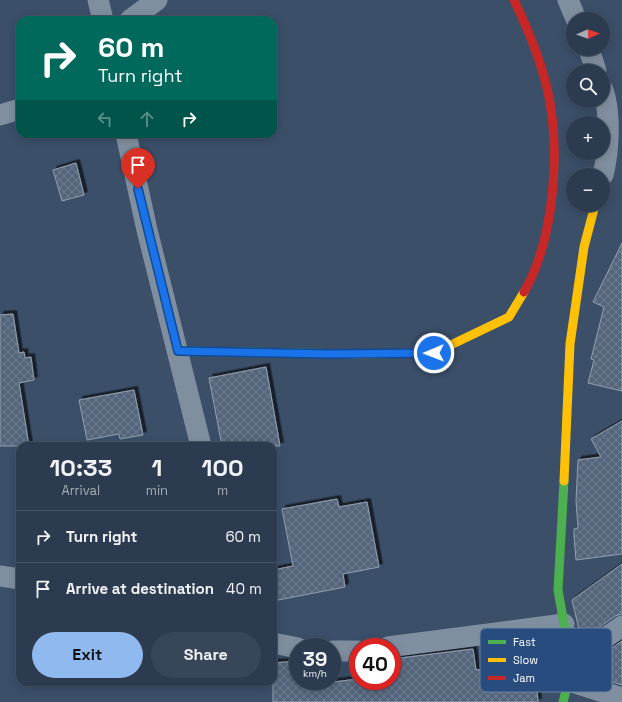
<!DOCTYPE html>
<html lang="en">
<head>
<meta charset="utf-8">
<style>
	body { margin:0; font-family:"Space Grotesk",sans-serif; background:#384659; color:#f1f3f6; height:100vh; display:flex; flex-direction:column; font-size:15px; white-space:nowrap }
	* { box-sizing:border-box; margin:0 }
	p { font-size:13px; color:#a6adb7 }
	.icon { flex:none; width:22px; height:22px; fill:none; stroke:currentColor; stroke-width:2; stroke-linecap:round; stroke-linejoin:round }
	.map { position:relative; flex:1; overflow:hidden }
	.panel { position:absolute; left:16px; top:442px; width:261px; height:244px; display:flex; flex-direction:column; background:#2c3b4f; border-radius:12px; box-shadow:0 2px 10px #0003,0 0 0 1px #485566 }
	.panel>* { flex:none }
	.guide { position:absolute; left:16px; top:16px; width:261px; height:122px; border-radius:12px; box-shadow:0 2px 10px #0003,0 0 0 1px #485566; background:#00695c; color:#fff; overflow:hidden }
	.needle { width:26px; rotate:88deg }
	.tools { position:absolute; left:566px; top:12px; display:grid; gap:8px }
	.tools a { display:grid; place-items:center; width:44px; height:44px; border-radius:50%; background:#2c3b4f; box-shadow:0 2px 10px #0003,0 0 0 1px #485566; font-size:20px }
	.speed { position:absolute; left:289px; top:638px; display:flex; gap:8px; font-size:20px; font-weight:700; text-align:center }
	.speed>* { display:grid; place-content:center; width:52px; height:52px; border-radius:50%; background:#2c3b4f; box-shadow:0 2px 10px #0003,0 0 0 1px #485566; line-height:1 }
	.speed small { font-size:10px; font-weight:400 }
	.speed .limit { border:6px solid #d22; background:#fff; color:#111 }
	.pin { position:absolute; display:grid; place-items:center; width:34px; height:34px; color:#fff; margin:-41px -17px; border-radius:50% 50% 50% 0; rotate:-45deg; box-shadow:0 0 4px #0007 }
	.pin .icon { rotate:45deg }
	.me { position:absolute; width:44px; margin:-22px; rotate:269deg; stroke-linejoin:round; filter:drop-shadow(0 0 3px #0008) }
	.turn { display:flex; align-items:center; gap:14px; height:84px; padding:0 16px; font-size:18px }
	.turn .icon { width:52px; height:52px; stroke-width:2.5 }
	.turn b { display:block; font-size:28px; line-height:34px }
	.lanes { display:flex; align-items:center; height:38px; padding:0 16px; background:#0003; justify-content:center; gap:20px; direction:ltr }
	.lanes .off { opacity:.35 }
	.eta { display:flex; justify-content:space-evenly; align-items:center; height:68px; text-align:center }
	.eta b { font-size:24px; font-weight:700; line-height:28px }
	.primary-button { display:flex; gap:8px; margin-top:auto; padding:8px 16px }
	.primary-button a { flex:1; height:46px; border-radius:24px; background:#90b9f0; color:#111; font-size:16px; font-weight:700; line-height:46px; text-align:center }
	.primary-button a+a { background:#384659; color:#f1f3f6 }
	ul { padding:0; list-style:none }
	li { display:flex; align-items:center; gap:12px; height:52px; padding:0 16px; border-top:1px solid #485566 }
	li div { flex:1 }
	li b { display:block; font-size:15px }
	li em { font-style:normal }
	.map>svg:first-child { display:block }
	.building { fill:url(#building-cross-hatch); stroke:#939faf; filter:url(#shadow) }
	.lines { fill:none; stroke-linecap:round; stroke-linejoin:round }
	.street { stroke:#808fa0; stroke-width:21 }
	.fast { stroke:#4caf50; stroke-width:9 }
	.slow { stroke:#ffc107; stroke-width:9 }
	.jam { stroke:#c62828; stroke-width:9 }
	.route-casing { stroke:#114b97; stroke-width:10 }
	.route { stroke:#1a73e8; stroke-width:7 }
	.key { fill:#274c7d; stroke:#6882a4; stroke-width:1 }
	.key-label { font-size:11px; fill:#fff }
</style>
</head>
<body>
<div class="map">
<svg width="622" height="702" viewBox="0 0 622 702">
	<defs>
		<pattern id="building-cross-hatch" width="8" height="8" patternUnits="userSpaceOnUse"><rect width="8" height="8" fill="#55667b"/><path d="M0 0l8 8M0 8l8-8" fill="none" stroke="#6e7d8f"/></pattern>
		<filter id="shadow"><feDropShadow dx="3.5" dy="-3.5" stdDeviation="0" flood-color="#0009"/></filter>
	</defs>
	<rect width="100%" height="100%" fill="#3b4f69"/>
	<!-- building -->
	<g class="building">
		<path d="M 76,163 L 84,195 L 62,201 L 53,170 Z"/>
		<path d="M 622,243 L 622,391 L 588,383 L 594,360 L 591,359 L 604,307 L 593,302 Z"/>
		<path d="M 13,314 L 19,353 L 24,352 L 25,358 L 31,357 L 34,380 L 19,383 L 29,446 L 0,446 L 0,315 Z"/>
		<path d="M 266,367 L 280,446 L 222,446 L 209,378 Z"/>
		<path d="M 134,390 L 143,435 L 120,439 L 119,434 L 87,440 L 79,400 Z"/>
		<path d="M 622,421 L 622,554 L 576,560 L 574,536 L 574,529 L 578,528 L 576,501 L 578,460 L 601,457 L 591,439 Z"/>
		<path d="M 337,499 L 339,507 L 367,502 L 379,567 L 343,574 L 345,587 L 273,601 L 273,570 L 293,566 L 282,509 Z"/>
		<path d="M 622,564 L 622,614 L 615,616 L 587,636 L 581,638 L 572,600 Z"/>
		<path d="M 622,641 L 622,685 L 586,674 L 589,664 Z"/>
		<path d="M 473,649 L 476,670 L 535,664 L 538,702 L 273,702 L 273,663 L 298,661 L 298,681 L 332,681 L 332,674 L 333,682 L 358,679 L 358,681 L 392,681 L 392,659 Z"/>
	</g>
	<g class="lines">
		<!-- street -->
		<g class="street">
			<path d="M 98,0 L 103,20"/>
			<path d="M 568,0 L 576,19"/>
			<path d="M 130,20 L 157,0"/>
			<path d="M 589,49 L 596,71"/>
			<path d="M 0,115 L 20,109"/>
			<path d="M 126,134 L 147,230 L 201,446"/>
			<path d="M 603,175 C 609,151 611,113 603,90"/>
			<path d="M 0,576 L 20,579"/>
			<path d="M 273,643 L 298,648"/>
			<path d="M 388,647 L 564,624"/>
			<path d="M 332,651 L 358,651"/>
			<path d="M 574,660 L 622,626"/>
			<path d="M 569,681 L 622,698"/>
		</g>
		<!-- fast -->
		<g class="fast">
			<path d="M 178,351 L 355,354"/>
			<path d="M 563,702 L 574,660 L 564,624 L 558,590 L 564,481"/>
		</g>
		<!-- slow -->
		<g class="slow">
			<path d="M 355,354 L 434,353 L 509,317 L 524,292"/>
			<path d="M 564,481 L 570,344 L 584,247 L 595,205"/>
		</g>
		<!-- jam -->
		<path class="jam" d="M 514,0 C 527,27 540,59 547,88 C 561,148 555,238 524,292"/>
	</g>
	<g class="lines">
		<!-- route casing -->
		<g class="route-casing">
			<path id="route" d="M 138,189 L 178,351 L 332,354 L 434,353"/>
		</g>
		<!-- route -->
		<use href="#route" class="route"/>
	</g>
	<!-- legend -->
	<rect x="480" y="628" width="132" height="64" rx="6" class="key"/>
	<rect x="488" y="640" width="18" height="4" fill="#4caf50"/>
	<rect x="488" y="658" width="18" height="4" fill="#ffc107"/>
	<rect x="488" y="676" width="18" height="4" fill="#c62828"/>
	<g class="key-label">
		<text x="513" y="646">Fast</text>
		<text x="513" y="664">Slow</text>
		<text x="513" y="682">Jam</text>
	</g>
</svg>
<div class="tools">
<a><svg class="needle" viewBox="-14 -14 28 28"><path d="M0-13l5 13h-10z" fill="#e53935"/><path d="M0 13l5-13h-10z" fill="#a6adb7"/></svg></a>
<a><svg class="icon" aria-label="search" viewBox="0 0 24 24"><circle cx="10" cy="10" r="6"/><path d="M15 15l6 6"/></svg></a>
<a>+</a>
<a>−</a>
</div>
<div class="speed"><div>39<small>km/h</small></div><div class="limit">40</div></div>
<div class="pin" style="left:138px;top:189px;background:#d93025"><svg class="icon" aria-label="arrive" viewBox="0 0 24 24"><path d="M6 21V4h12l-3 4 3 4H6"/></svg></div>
<svg class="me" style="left:434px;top:353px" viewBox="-20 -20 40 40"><circle r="17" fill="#1a73e8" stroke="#fff" stroke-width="3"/><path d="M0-11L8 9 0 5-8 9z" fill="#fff"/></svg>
<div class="guide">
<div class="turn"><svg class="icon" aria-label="right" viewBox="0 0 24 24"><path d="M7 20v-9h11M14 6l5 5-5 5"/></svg><div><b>60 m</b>Turn right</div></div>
<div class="lanes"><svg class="icon off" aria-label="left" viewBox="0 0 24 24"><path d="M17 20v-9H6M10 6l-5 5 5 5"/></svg><svg class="icon off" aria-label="ahead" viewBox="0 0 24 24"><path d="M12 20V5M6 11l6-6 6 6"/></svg><svg class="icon" aria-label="right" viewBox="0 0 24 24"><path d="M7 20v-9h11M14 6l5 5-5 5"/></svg></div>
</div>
<section class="panel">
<div class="eta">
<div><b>10:33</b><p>Arrival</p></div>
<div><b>1</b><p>min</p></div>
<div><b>100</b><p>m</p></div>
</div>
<ul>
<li><svg class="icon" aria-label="right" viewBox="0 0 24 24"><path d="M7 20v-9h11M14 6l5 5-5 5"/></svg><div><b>Turn right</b></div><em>60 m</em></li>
<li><svg class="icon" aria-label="arrive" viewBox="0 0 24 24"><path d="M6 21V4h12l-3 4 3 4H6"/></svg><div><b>Arrive at destination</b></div><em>40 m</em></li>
</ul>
<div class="primary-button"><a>Exit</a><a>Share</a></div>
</section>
</div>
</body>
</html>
